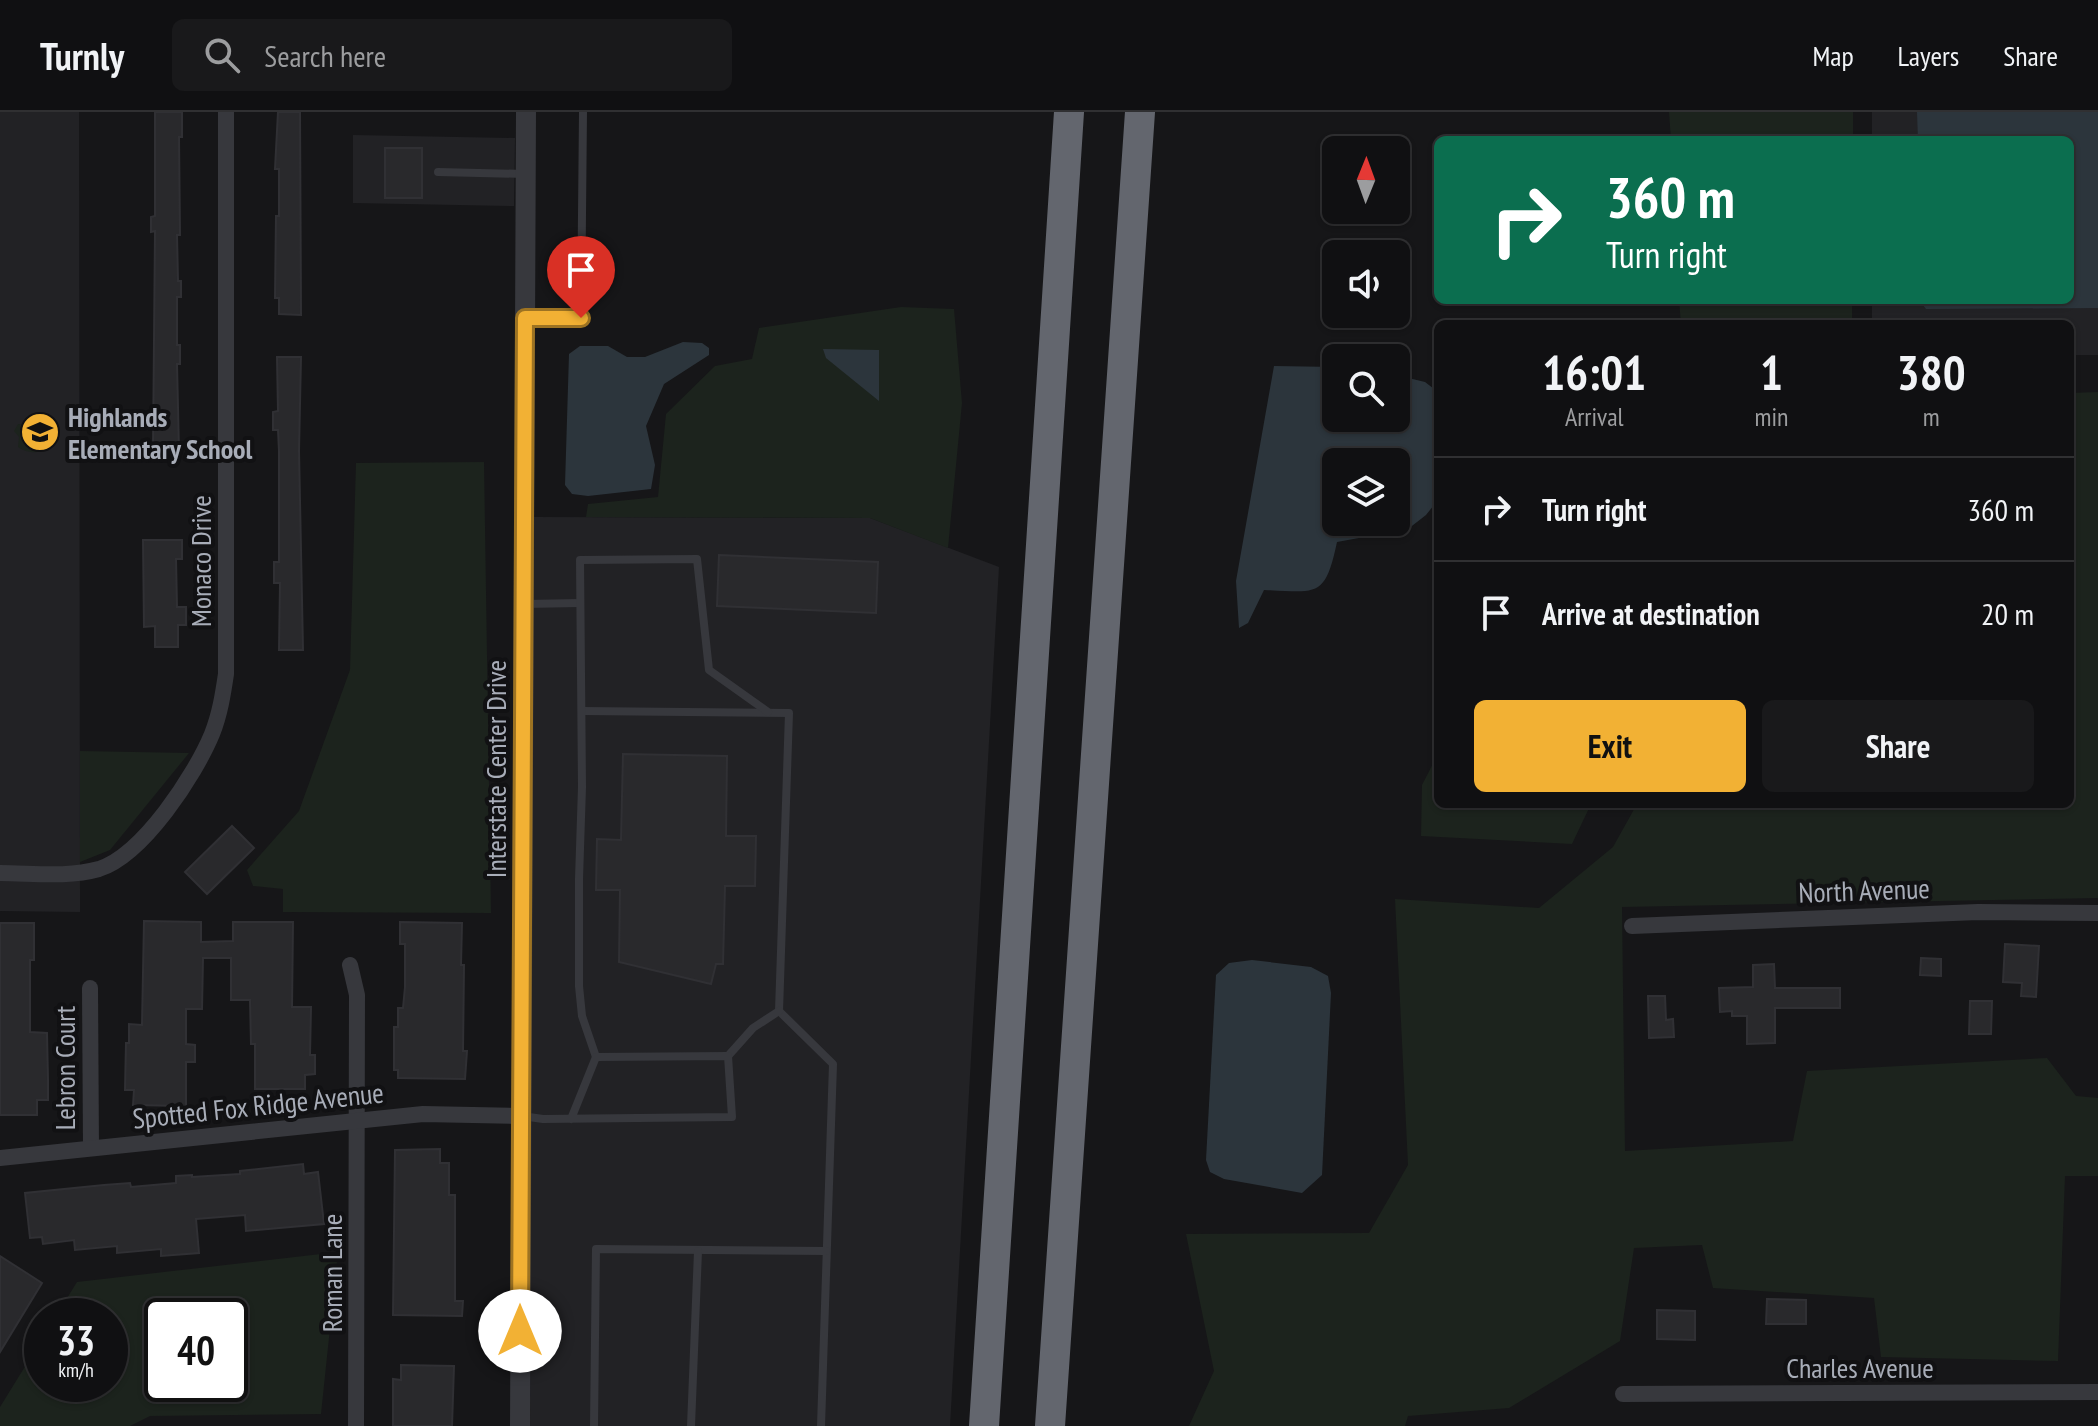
<!DOCTYPE html>
<html lang="en">
<head>
<meta charset="utf-8">
<style>
	body { margin:0; font-family:"PT Sans Narrow",sans-serif; background:#19191b; color:#f1f3f6; height:100vh; display:flex; flex-direction:column; font-size:30px; white-space:nowrap }
	* { box-sizing:border-box; margin:0 }
	p { font-size:26px; color:#9c9d9f }
	.icon { flex:none; width:44px; height:44px; fill:none; stroke:currentColor; stroke-width:2; stroke-linecap:round; stroke-linejoin:round }
	.map { position:relative; flex:1; overflow:hidden }
	.sheet { position:absolute; left:1434px; top:208px; width:640px; height:488px; display:flex; flex-direction:column; background:#101012; border-radius:12px; box-shadow:0 2px 6px #0004,0 0 0 2px #303032 }
	.sheet>* { flex:none }
	.guide { position:absolute; left:1434px; top:24px; width:640px; height:168px; border-radius:12px; box-shadow:0 2px 6px #0004,0 0 0 2px #303032; background:#0b6e4f; color:#fff; overflow:hidden }
	.needle { width:52px; rotate:1deg }
	.fabs { position:absolute; left:1322px; top:24px; display:grid; gap:16px }
	.fabs a { display:grid; place-items:center; width:88px; height:88px; border-radius:12px; background:#101012; box-shadow:0 2px 6px #0004,0 0 0 2px #303032; font-size:40px }
	.speed { position:absolute; left:24px; top:1186px; display:flex; gap:16px; font-size:40px; font-weight:700; text-align:center }
	.speed>* { display:grid; place-content:center; width:104px; height:104px; border-radius:50%; background:#101012; box-shadow:0 2px 6px #0004,0 0 0 2px #303032; line-height:1 }
	.speed small { font-size:20px; font-weight:400 }
	.speed .limit { border:4px solid #111; border-radius:12px; background:#fff; color:#111 }
	.pin { position:absolute; display:grid; place-items:center; width:68px; height:68px; color:#fff; margin:-82px -34px; border-radius:50% 50% 50% 0; rotate:-45deg; box-shadow:0 0 8px #0007 }
	.pin .icon { rotate:45deg }
	.me { position:absolute; width:88px; margin:-44px; rotate:0deg; stroke-linejoin:round; filter:drop-shadow(0 0 6px #0008) }
	.turn { display:flex; align-items:center; gap:28px; height:168px; padding:0 40px; font-size:36px }
	.turn .icon { width:104px; height:104px; stroke-width:2.5 }
	.turn b { display:block; font-size:56px; line-height:68px }
	.eta { display:flex; justify-content:space-evenly; align-items:center; height:136px; text-align:center }
	.eta b { font-size:48px; font-weight:700; line-height:56px }
	.primary-button { display:flex; gap:16px; margin-top:auto; padding:16px 40px }
	.primary-button a { flex:1; height:92px; border-radius:12px; background:#f2b134; color:#111; font-size:32px; font-weight:700; line-height:92px; text-align:center }
	.primary-button a+a { background:#19191b; color:#f1f3f6 }
	ul { padding:0; list-style:none }
	li { display:flex; align-items:center; gap:24px; height:104px; padding:0 40px; border-top:2px solid #303032 }
	li div { flex:1 }
	li b { display:block; font-size:30px }
	li em { font-style:normal }
	header { display:flex; align-items:center; gap:48px; box-sizing:border-box; height:112px; padding:0 40px; background:#101012; border-bottom:2px solid #303032 }
	header strong { font-size:38px }
	nav { display:flex; gap:44px; margin-inline-start:auto; font-size:28px }
	.search { width:560px; height:72px; background:#19191b; display:flex; align-items:center; gap:20px; box-sizing:border-box; padding:0 28px; border-radius:12px; color:#9c9d9f; font-size:30px }
	.map>svg:first-child { display:block }
	.built { fill:#222225 }
	.green { fill:#1c231d; fill-rule:evenodd }
	.water { fill:#2c353c; fill-rule:evenodd }
	.building { fill:#29292c; stroke:#303034; stroke-width:2 }
	.lines { fill:none; stroke-linecap:round; stroke-linejoin:round }
	.service { stroke:#37383d; stroke-width:8 }
	.minor { stroke:#37383d; stroke-width:16 }
	.tertiary { stroke:#37383d; stroke-width:20 }
	.motorway { stroke:#63666e; stroke-width:30 }
	.route-casing { stroke:#9d7322; stroke-width:20 }
	.route { stroke:#f2b134; stroke-width:14 }
	.labels { text-anchor:middle; dominant-baseline:central; stroke-width:8; stroke-linejoin:round; paint-order:stroke }
	.poi-label { font-size:28px; font-weight:bold; fill:#a8adb8; stroke:#111113; text-anchor:start }
	.street-label { font-size:28px; fill:#a8adb8; stroke:#111113 }
</style>
</head>
<body>
<header>
<strong>Turnly</strong>
<div class="search"><svg class="icon" aria-label="search" viewBox="0 0 24 24"><circle cx="10" cy="10" r="6"/><path d="M15 15l6 6"/></svg>Search here</div>
<nav><a>Map</a><a>Layers</a><a>Share</a></nav>
</header>
<div class="map">
<svg width="2098" height="1314" viewBox="0 0 2098 1314">
	<rect width="100%" height="100%" fill="#161618"/>
	<!-- built -->
	<g class="built">
		<path d="M 0,0 L 79,0 L 80,800 L 0,799 Z"/>
		<path d="M 1872,0 L 2098,0 L 2098,243 L 2070,243 L 2070,212 L 1872,212 L 1872,188 L 2070,188 L 2070,28 L 1872,28 Z"/>
		<path d="M 353,23 L 515,26 L 514,94 L 353,91 Z"/>
		<path d="M 533,405 L 870,406 L 999,455 L 950,1314 L 530,1314 Z"/>
	</g>
	<!-- green -->
	<g class="green">
		<path d="M 1669,0 L 1853,0 L 1853,28 L 1671,28 Z"/>
		<path d="M 1679,188 L 1852,188 L 1852,212 L 1681,212 Z"/>
		<path d="M 901,195 L 954,197 L 962,291 L 948,436 L 870,406 L 586,405 L 588,392 L 658,385 L 666,302 L 715,254 L 752,247 L 759,216 Z"/>
		<path d="M 2098,280 L 2098,786 L 1622,795 L 1625,1039 L 1793,1029 L 1807,959 L 2047,946 L 2076,984 L 2098,986 L 2098,1064 L 2065,1064 L 2058,1249 L 1881,1245 L 1874,1186 L 1713,1176 L 1702,1133 L 1634,1136 L 1620,1229 L 1509,1296 L 1408,1304 L 1405,1314 L 1189,1314 L 1214,1259 L 1186,1122 L 1369,1121 L 1408,1053 L 1395,787 L 1539,796 L 1613,735 L 1637,692 L 2070,692 L 2070,281 Z"/>
		<path d="M 18,312 L 56,313 L 59,328 C 49,340 32,345 18,335 L 19,325 L 14,319 Z"/>
		<path d="M 484,350 L 491,801 L 283,800 L 283,777 L 253,774 L 247,758 L 299,699 L 350,558 L 356,351 Z"/>
		<path d="M 80,639 L 189,641 L 110,738 L 80,750 Z"/>
		<path d="M 1438,642 L 1438,692 L 1591,692 L 1572,732 L 1421,724 L 1422,673 Z"/>
		<path d="M 338,1140 L 321,1302 L 150,1304 L 130,1314 L 0,1314 L 0,1295 L 42,1227 L 42,1272 L 110,1272 L 110,1204 L 56,1204 L 77,1170 ZM 230,1204 L 230,1272 L 162,1272 L 162,1204 Z"/>
	</g>
	<!-- water -->
	<g class="water">
		<path d="M 1917,0 L 2098,0 L 2098,196 L 1926,197 L 1919,188 L 2070,188 L 2070,28 L 1918,28 Z"/>
		<path d="M 683,230 L 702,231 L 709,236 L 709,243 L 664,272 L 646,314 L 655,353 L 651,377 L 588,384 L 572,382 L 565,373 L 569,242 L 580,234 L 608,234 L 627,245 L 645,245 Z"/>
		<path d="M 823,237 L 879,238 L 879,289 L 826,246 Z"/>
		<path d="M 1274,254 L 1336,255 L 1336,306 L 1396,306 L 1396,263 L 1425,270 L 1438,280 L 1438,388 L 1426,403 L 1408,417 L 1337,430 C 1325,487 1317,480 1264,478 L 1248,511 L 1239,516 L 1236,469 ZM 1396,350 L 1396,410 L 1336,410 L 1336,350 Z"/>
		<path d="M 1252,848 L 1311,855 L 1328,864 L 1331,881 L 1322,1063 L 1302,1081 L 1224,1067 L 1210,1060 L 1206,1048 L 1216,863 L 1229,851 Z"/>
	</g>
	<!-- building -->
	<g class="building">
		<path d="M 155,0 L 182,0 L 182,25 L 179,25 L 180,123 L 177,123 L 178,169 L 181,169 L 181,185 L 177,185 L 177,233 L 180,233 L 180,252 L 177,252 L 179,339 L 153,339 L 155,119 L 151,120 L 151,105 L 155,104 Z"/>
		<path d="M 278,0 L 300,0 L 301,203 L 279,202 L 279,186 L 275,186 L 276,104 L 279,104 L 279,57 L 275,57 Z"/>
		<rect x="385" y="36" width="37" height="50"/>
		<path d="M 277,245 L 301,245 L 299,339 L 303,538 L 279,538 L 280,471 L 274,471 L 274,450 L 279,450 L 279,339 L 278,318 L 273,318 L 273,300 L 278,299 Z"/>
		<path d="M 143,428 L 182,428 L 182,447 L 176,447 L 177,495 L 186,495 L 186,513 L 178,513 L 178,535 L 155,535 L 155,514 L 144,515 Z"/>
		<path d="M 719,443 L 878,450 L 876,501 L 717,494 Z"/>
		<path d="M 623,642 L 727,644 L 726,724 L 756,724 L 755,774 L 725,774 L 723,852 L 716,852 L 711,872 L 619,850 L 620,778 L 596,778 L 597,727 L 621,728 Z"/>
		<path d="M 232,714 L 254,736 L 207,782 L 185,760 Z"/>
		<path d="M 144,809 L 201,810 L 201,830 L 233,829 L 233,810 L 293,810 L 292,895 L 311,895 L 310,943 L 315,943 L 315,962 L 305,963 L 305,977 L 255,977 L 255,932 L 251,932 L 250,888 L 231,888 L 231,846 L 203,846 L 202,897 L 186,897 L 186,932 L 195,933 L 195,950 L 186,950 L 186,994 L 133,993 L 134,978 L 125,978 L 126,931 L 129,931 L 129,912 L 142,913 Z"/>
		<path d="M 400,810 L 462,811 L 461,853 L 464,853 L 463,939 L 467,939 L 465,967 L 398,966 L 398,958 L 394,958 L 394,915 L 398,915 L 398,896 L 403,896 L 405,875 L 405,832 L 400,832 Z"/>
		<path d="M 0,811 L 34,811 L 34,848 L 30,848 L 30,920 L 47,921 L 48,968 L 48,988 L 37,988 L 37,1003 L 0,1003 Z"/>
		<path d="M 2005,832 L 2039,834 L 2036,885 L 2021,884 L 2022,871 L 2003,870 Z"/>
		<path d="M 1921,846 L 1941,847 L 1941,864 L 1920,863 Z"/>
		<path d="M 1774,852 L 1775,876 L 1840,876 L 1840,896 L 1775,896 L 1775,931 L 1747,932 L 1747,904 L 1732,904 L 1732,899 L 1720,900 L 1719,876 L 1753,875 L 1753,853 Z"/>
		<path d="M 1648,884 L 1665,884 L 1666,908 L 1673,907 L 1674,925 L 1649,926 Z"/>
		<path d="M 1970,889 L 1992,889 L 1991,922 L 1969,922 Z"/>
		<path d="M 440,1037 L 440,1051 L 449,1051 L 449,1083 L 455,1083 L 455,1189 L 463,1189 L 462,1204 L 393,1203 L 395,1038 Z"/>
		<path d="M 303,1052 L 304,1062 L 318,1060 L 324,1112 L 246,1119 L 245,1103 L 196,1107 L 199,1141 L 161,1144 L 161,1137 L 117,1141 L 117,1134 L 75,1138 L 74,1128 L 43,1132 L 42,1125 L 30,1126 L 25,1081 L 104,1073 L 130,1071 L 131,1075 L 176,1071 L 176,1064 L 192,1063 L 192,1065 L 240,1062 L 240,1059 Z"/>
		<path d="M 0,1144 L 42,1171 L 0,1240 Z"/>
		<path d="M 1767,1187 L 1806,1188 L 1806,1212 L 1766,1212 Z"/>
		<path d="M 1657,1198 L 1695,1199 L 1695,1228 L 1657,1227 Z"/>
		<path d="M 401,1253 L 454,1254 L 452,1314 L 393,1314 L 393,1267 L 401,1268 Z"/>
	</g>
	<g class="lines">
		<!-- service -->
		<g class="service">
			<path d="M 438,60 L 525,62"/>
			<path d="M 527,206 L 581,206 L 583,0"/>
			<path d="M 524,492 L 580,491"/>
			<path d="M 582,599 L 789,601 L 779,899 L 833,952 L 821,1314"/>
			<path d="M 728,944 L 753,916 L 779,899"/>
			<path d="M 596,945 L 582,904 L 579,874 L 579,767 L 582,675 L 580,448 L 697,447 L 709,558 L 768,600"/>
			<path d="M 522,1004 L 543,1007 L 732,1005 L 728,944 L 596,945 L 571,1007"/>
			<path d="M 594,1314 L 596,1137 L 826,1139"/>
			<path d="M 691,1314 L 698,1139"/>
		</g>
		<!-- minor -->
		<g class="minor">
			<path d="M 0,761 C 32,761 67,766 99,757 C 143,743 195,663 212,622 C 220,602 223,582 226,562 L 226,0"/>
			<path d="M 1632,814 L 1978,800 L 2098,801"/>
			<path d="M 350,853 L 357,883 L 356,1314"/>
			<path d="M 90,876 L 91,1036"/>
			<path d="M 0,1046 L 423,1002 L 521,1004"/>
			<path d="M 1623,1282 L 2098,1280"/>
		</g>
		<!-- tertiary -->
		<path class="tertiary" d="M 520,1314 L 526,0"/>
		<!-- motorway -->
		<g class="motorway">
			<path d="M 984,1314 L 1069,0"/>
			<path d="M 1050,1314 L 1140,0"/>
		</g>
	</g>
	<g class="lines">
		<!-- route casing -->
		<g class="route-casing">
			<path id="route" d="M 520,1219 L 525,206 L 581,206"/>
		</g>
		<!-- route -->
		<use href="#route" class="route"/>
	</g>
	<!-- icons -->
	<defs>
		<g id="school-disc" transform="scale(2)"><circle r="9.5" fill="#f2b134" stroke="#111113"/><path d="M0-5L7-2L0 1L-7-2ZM-4 1L0 2.5L4 1V4Q0 6-4 4Z" fill="#111"/></g>
	</defs>
	<g fill-rule="evenodd">
		<use href="#school-disc" x="40" y="320"/>
	</g>
	<g class="labels">
		<!-- poi labels -->
		<g class="poi-label">
			<text x="68" y="304">Highlands<tspan x="68" dy="32">Elementary School</tspan></text>
		</g>
		<!-- street labels -->
		<g class="street-label">
			<text transform="translate(200 449) rotate(-90)">Monaco Drive</text>
			<text transform="translate(495 657) rotate(-90)">Interstate Center Drive</text>
			<text transform="translate(1864 778) rotate(-2)">North Avenue</text>
			<text transform="translate(64 956) rotate(-90)">Lebron Court</text>
			<text transform="translate(258 993) rotate(-6)">Spotted Fox Ridge Avenue</text>
			<text transform="translate(331 1161) rotate(-90)">Roman Lane</text>
			<text x="1860" y="1255">Charles Avenue</text>
		</g>
	</g>
</svg>
<div class="fabs">
<a><svg class="needle" viewBox="-14 -14 28 28"><path d="M0-13l5 13h-10z" fill="#e53935"/><path d="M0 13l5-13h-10z" fill="#9c9d9f"/></svg></a>
<a><svg class="icon" aria-label="sound" viewBox="0 0 24 24"><path d="M4 9h4l5-4v14l-5-4H4zM17 9q2 3 0 6"/></svg></a>
<a><svg class="icon" aria-label="search" viewBox="0 0 24 24"><circle cx="10" cy="10" r="6"/><path d="M15 15l6 6"/></svg></a>
<a><svg class="icon" aria-label="layers" viewBox="0 0 24 24"><path d="M12 4l9 5-9 5-9-5zM3 14l9 5 9-5"/></svg></a>
</div>
<div class="speed"><div>33<small>km/h</small></div><div class="limit">40</div></div>
<div class="pin" style="left:581px;top:206px;background:#d93025"><svg class="icon" aria-label="arrive" viewBox="0 0 24 24"><path d="M6 21V4h12l-3 4 3 4H6"/></svg></div>
<svg class="me" style="left:520px;top:1219px" viewBox="-20 -20 40 40"><circle r="19" fill="#fff"/><path d="M0-13L10 11 0 6-10 11z" fill="#f2b134"/></svg>
<div class="guide">
<div class="turn"><svg class="icon" aria-label="right" viewBox="0 0 24 24"><path d="M7 20v-9h11M14 6l5 5-5 5"/></svg><div><b>360 m</b>Turn right</div></div>
</div>
<section class="sheet">
<div class="eta">
<div><b>16:01</b><p>Arrival</p></div>
<div><b>1</b><p>min</p></div>
<div><b>380</b><p>m</p></div>
</div>
<ul>
<li><svg class="icon" aria-label="right" viewBox="0 0 24 24"><path d="M7 20v-9h11M14 6l5 5-5 5"/></svg><div><b>Turn right</b></div><em>360 m</em></li>
<li><svg class="icon" aria-label="arrive" viewBox="0 0 24 24"><path d="M6 21V4h12l-3 4 3 4H6"/></svg><div><b>Arrive at destination</b></div><em>20 m</em></li>
</ul>
<div class="primary-button"><a>Exit</a><a>Share</a></div>
</section>
</div>
</body>
</html>
